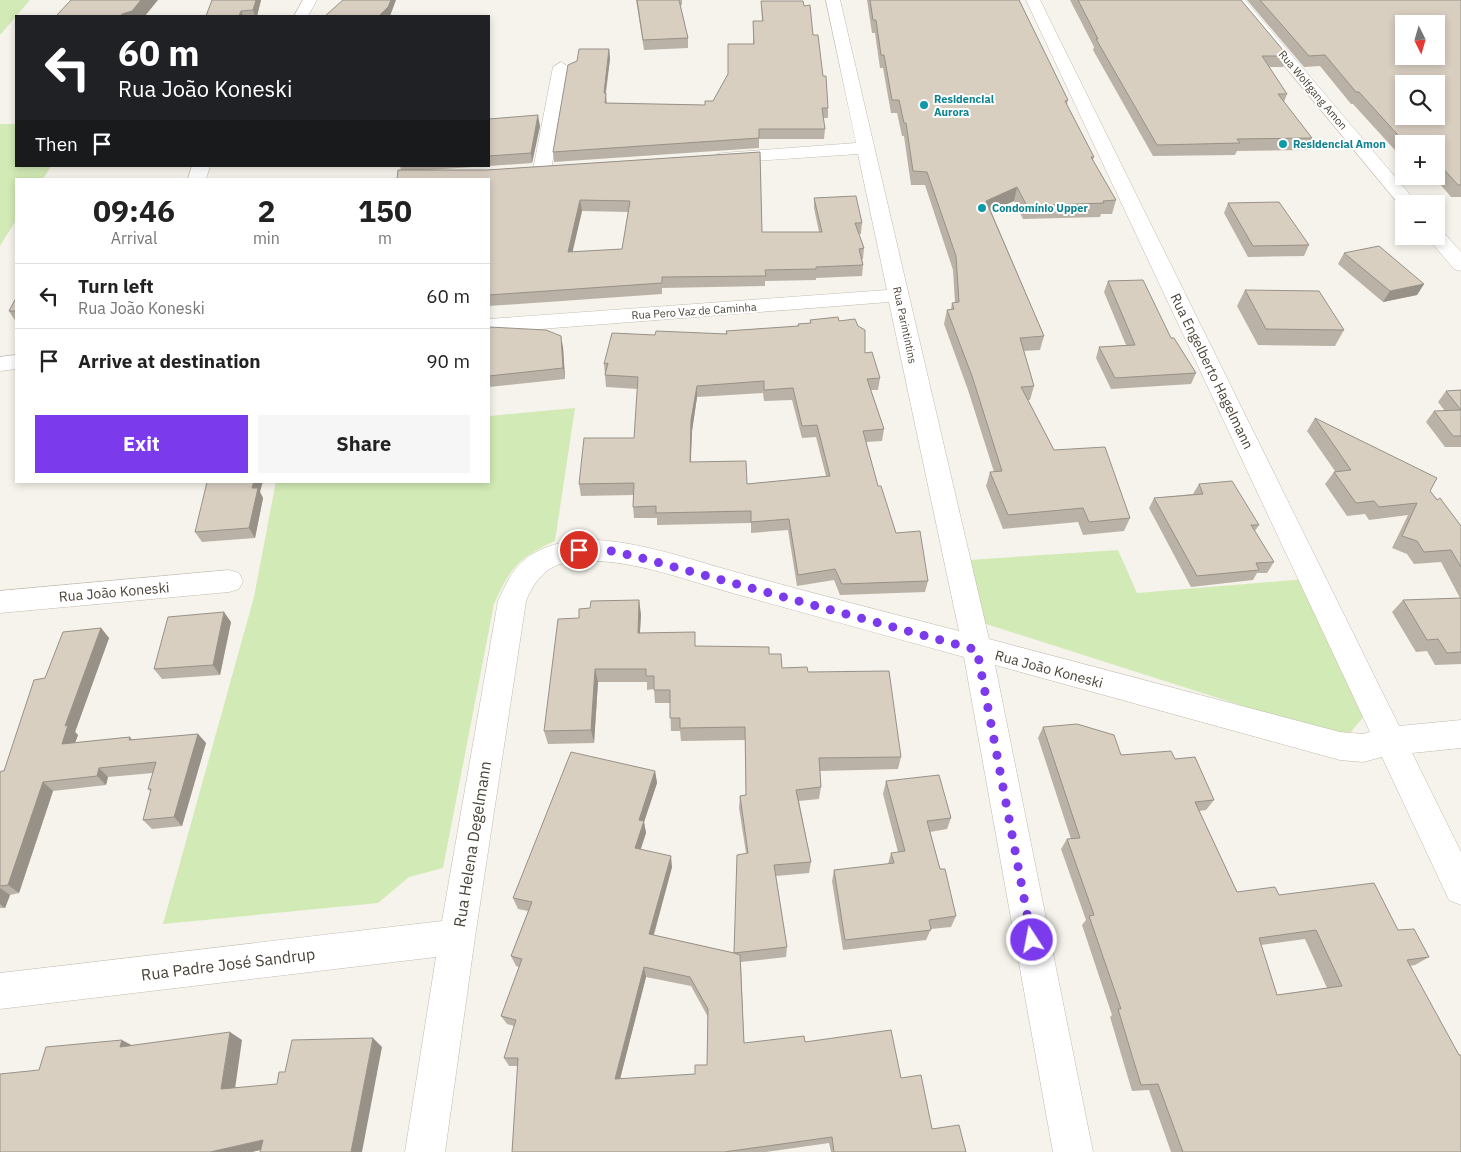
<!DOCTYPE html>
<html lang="en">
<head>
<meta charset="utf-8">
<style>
	body { margin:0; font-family:"IBM Plex Sans",sans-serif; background:#f6f6f6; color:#222; height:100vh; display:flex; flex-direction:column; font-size:19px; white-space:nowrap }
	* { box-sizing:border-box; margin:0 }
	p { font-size:16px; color:#767676 }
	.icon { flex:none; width:28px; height:28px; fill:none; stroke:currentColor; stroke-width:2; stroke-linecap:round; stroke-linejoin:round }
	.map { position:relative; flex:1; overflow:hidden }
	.panel { position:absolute; left:15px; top:178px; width:475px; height:305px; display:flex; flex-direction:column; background:#fff; border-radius:0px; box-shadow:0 2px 8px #0003 }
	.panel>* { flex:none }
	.top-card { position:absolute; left:15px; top:15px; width:475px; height:152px; border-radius:0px; box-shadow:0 2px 8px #0003; background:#202124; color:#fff; overflow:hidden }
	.needle { width:32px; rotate:175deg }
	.controls { position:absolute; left:1395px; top:15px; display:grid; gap:10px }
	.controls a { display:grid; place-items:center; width:50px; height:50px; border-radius:0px; background:#fff; box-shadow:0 2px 8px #0003; font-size:25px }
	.pin { position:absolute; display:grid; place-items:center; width:42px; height:42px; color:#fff; margin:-21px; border:2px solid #fff; border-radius:50%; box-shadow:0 1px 5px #0007 }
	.me { position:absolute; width:55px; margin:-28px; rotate:349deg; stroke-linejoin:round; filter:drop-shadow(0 0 4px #0008) }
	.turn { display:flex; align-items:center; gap:18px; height:105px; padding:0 20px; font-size:22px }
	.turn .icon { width:65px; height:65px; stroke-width:2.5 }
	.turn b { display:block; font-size:35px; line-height:42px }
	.then { display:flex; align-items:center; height:48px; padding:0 20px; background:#0003; gap:10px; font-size:19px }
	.eta { display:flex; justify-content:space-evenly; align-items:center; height:85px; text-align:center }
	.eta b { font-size:30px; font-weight:800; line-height:35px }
	.action { display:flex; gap:10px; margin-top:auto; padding:10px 20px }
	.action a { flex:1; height:58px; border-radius:0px; background:#7c3aed; color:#fff; font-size:20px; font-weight:800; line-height:58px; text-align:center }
	.action a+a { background:#f6f6f6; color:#222 }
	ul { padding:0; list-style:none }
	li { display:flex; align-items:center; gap:15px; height:65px; padding:0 20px; border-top:1px solid #e0e0e0 }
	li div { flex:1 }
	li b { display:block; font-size:19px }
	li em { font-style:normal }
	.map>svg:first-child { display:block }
	.green { fill:#d2eab5 }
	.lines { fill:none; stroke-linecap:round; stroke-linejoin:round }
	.street-casing { stroke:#c2bbae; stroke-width:1 }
	.street { fill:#fff; fill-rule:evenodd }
	.wall { fill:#bab2a6; fill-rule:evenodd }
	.shaded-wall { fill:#979187 }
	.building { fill:#d8cfc1; stroke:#979187; fill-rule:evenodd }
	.route { stroke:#7c3aed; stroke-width:9; stroke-dasharray:0 16.2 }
	.culture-dot { fill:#0f9aa8; stroke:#fff; stroke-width:2 }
	.labels { text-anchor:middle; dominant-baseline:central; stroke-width:4; stroke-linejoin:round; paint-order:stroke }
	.far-street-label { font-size:11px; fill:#4b4439; stroke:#fff }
	.far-culture-label { font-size:11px; font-weight:bold; fill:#0d838f; stroke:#fff; text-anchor:start }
	.street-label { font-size:14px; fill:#4b4439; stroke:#fff }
	.near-street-label { font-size:16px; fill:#4b4439; stroke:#fff }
</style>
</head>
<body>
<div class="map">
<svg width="1461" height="1152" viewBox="0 0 1461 1152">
	<rect width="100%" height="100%" fill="#f6f3ec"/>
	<!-- green -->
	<g class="green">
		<path d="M 0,0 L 30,0 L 0,35 Z"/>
		<path d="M 0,124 L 16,124 L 16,166 L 51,166 L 43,179 L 16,179 L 16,220 L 0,246 Z"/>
		<path d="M 575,408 L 555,541 C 519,557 510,568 494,604 L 443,868 L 409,877 L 378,903 L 163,924 L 254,597 L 276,481 L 489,481 L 489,416 Z"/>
		<path d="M 1118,550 L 1137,593 L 1305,579 L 1367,713 L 1349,734 L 1321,731 L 983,623 L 969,560 Z"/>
	</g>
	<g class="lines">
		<!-- street casing -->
		<g class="street-casing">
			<g id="street">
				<path d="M 303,0 L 317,0 L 308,16 L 294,16 Z"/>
				<path d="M 826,0 L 840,0 L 989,639 L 1340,732 L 1363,734 L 1370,732 L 1026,0 L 1040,0 L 1399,726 L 1461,720 L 1461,748 L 1412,753 L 1461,852 L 1461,905 L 1449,900 L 1382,757 L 1363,762 L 1340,760 L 995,665 L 1093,1152 L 1053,1152 L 964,657 C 888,636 812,615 736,594 C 684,580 618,553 565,563 C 545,566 533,584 526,601 L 475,937 L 445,1152 L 405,1152 L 436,957 L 0,1009 L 0,973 L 442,921 L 498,601 C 513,567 524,552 561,543 C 610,530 690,560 739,573 C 812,593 885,612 959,631 L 889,302 L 489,333 L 489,319 L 887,290 L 858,154 L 723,163 L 717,162 L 714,158 L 717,154 L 723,153 L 856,143 Z"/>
				<path d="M 1230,0 L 1245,0 L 1418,204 L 1404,204 L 1402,208 Z"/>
				<path d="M 561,62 L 569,67 L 551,170 L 549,174 L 535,174 L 533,170 L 553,67 Z"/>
				<path d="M 192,166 L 210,166 L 206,179 L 188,179 Z"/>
				<path d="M 1436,230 L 1443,232 L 1461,252 L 1461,271 L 1454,269 L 1426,236 L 1436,236 Z"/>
				<path d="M 16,355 L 16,369 L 0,371 L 0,357 Z"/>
				<path d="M 229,570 L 239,573 L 243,581 L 239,589 L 229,592 L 0,613 L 0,591 Z"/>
			</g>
		</g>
		<!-- street -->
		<use href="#street" class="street"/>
	</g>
	<!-- wall -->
	<g class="wall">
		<path d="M 212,0 L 261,0 L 257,16 L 206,16 Z"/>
		<path d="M 636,0 L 682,0 L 682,5 L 680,5 L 688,38 L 688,48 L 644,50 Z"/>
		<path d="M 867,0 L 1019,0 L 1068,100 L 1067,105 L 1094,157 L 1093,160 L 1116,200 L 1112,214 L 1101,214 L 1100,217 L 1023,219 L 1014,201 L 991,211 L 1044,336 L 1040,350 L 1024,351 L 1034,386 L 1030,400 L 1028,400 L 1054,450 L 1130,518 L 1124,531 L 1083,535 L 1078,522 L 1003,529 L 986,486 L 990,472 L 994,472 L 968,390 L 944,324 L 947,310 L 951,309 L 952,303 L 955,303 L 953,270 L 925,185 L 911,185 L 904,136 L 902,136 L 897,113 L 891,113 L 883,68 L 880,68 L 875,33 L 872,33 Z"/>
		<path d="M 1070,0 L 1241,0 L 1288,56 L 1283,67 L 1269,67 L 1287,94 L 1284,102 L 1312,138 L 1307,150 L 1237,151 L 1235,155 L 1153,156 L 1093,50 L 1094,47 Z"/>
		<path d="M 1247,0 L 1461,0 L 1461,197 L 1451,197 L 1434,177 L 1418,176 L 1436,176 L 1436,144 L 1404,144 L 1404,160 L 1353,104 L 1351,104 L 1320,66 L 1304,67 Z"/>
		<path d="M 761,1 L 804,6 L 813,35 L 823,76 L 828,108 L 828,118 L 823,118 L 825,129 L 824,139 L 759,139 L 759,148 L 554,162 L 553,152 L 609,49 L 610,59 L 606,93 L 607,103 L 705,105 L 713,101 L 728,74 L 753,44 L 753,21 L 762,21 Z"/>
		<path d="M 489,119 L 540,126 L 532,163 L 489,166 Z"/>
		<path d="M 760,152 L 762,232 L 819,232 L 814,208 L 814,198 L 862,223 L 861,234 L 859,234 L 864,248 L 863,259 L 862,259 L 863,265 L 862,276 L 816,278 L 816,280 L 765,281 L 765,286 L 662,288 L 662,294 L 489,306 L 489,179 L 401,170 L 400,166 L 488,166 L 428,170 L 487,170 ZM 582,211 L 628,212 L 622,249 L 572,252 Z"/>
		<path d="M 1228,203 L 1309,245 L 1304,256 L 1248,257 L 1224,213 Z"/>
		<path d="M 1344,253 L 1424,284 L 1417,295 L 1383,302 L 1338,264 Z"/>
		<path d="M 1108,281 L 1196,373 L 1191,384 L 1111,389 L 1096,358 L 1099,347 L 1126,345 L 1104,292 Z"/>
		<path d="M 1245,290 L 1344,330 L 1335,346 L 1258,345 L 1237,306 Z"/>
		<path d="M 16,298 L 16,322 L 9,311 Z"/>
		<path d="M 810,320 L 839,321 L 865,353 L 880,378 L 878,390 L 871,390 L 884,429 L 882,441 L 866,442 L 878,486 L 896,533 L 928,581 L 925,592 L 840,595 L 834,580 L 797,586 L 788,530 L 751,533 L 751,523 L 657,525 L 657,518 L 634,518 L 633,507 L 633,495 L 581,496 L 579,484 L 634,438 L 638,389 L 606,387 L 604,364 L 655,335 L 726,334 L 726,331 L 798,326 L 798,324 L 810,323 ZM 763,393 L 764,401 L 792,400 L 802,438 L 816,437 L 826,476 L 747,484 L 691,462 L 692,431 L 697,397 Z"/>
		<path d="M 489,327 L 563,347 L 565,379 L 489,387 Z"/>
		<path d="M 1461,390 L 1461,447 L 1445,447 L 1426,422 L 1434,411 L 1445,411 L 1438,402 L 1446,391 Z"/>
		<path d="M 1315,418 L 1430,491 L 1461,526 L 1461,664 L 1435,665 L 1427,651 L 1416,652 L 1392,612 L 1403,600 L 1460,598 L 1441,562 L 1414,564 L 1407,554 L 1392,548 L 1408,515 L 1369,520 L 1365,514 L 1347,516 L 1325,484 L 1334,472 L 1335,471 L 1307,431 Z"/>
		<path d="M 1199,484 L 1259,525 L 1255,531 L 1274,562 L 1267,573 L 1257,573 L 1253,580 L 1191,587 L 1149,508 L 1154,498 L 1193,494 Z"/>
		<path d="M 260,492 L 263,498 L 255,538 L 202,542 L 195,532 Z"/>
		<path d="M 641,614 L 640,633 L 696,646 L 769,654 L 782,668 L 808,672 L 901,757 L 898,769 L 820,771 L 821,787 L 819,799 L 799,801 L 811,862 L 809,873 L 776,876 L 787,947 L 786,957 L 741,962 L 744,1043 L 805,1042 L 901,1078 L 932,1129 L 966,1152 L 831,1152 L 829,1143 L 766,1152 L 512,1152 L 518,1066 L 509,1066 L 504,1058 L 514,1026 L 507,1024 L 501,1016 L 519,967 L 516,966 L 511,956 L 528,911 L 518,909 L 513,898 L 655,771 L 657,783 L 644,822 L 646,833 L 641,849 L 672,867 L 654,935 L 734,953 L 746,853 L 739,808 L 740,796 L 746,795 L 745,740 L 681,741 L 680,731 L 671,731 L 670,703 L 655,703 L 654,689 L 647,690 L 647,682 L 598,682 L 594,743 L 548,744 L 544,731 L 579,618 ZM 646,977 L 691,986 L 708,1017 L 707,1065 L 695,1074 L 620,1079 Z"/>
		<path d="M 231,622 L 220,675 L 162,679 L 154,669 Z"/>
		<path d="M 101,628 L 109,638 L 75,732 L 78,735 L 75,743 L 130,737 L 133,740 L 198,734 L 206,743 L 182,826 L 152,829 L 143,820 L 151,792 L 148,789 L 153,773 L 108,777 L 106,785 L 53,791 L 19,893 L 10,895 L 5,908 L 0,908 L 0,773 L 4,771 L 45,678 Z"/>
		<path d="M 1043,727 L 1121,755 L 1175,759 L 1214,800 L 1206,810 L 1199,811 L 1237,892 L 1279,895 L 1398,930 L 1429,957 L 1415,965 L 1410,966 L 1461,1152 L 1171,1152 L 1149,1090 L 1132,1091 L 1110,1017 L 1112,1015 L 1082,925 L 1086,920 L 1061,849 L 1067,839 L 1071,839 L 1038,738 ZM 1305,939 L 1327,988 L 1277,995 L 1261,945 Z"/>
		<path d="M 886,781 L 951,818 L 947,829 L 930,832 L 940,869 L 956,916 L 951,927 L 931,929 L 926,940 L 843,950 L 832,881 L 834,870 L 888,864 L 891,853 L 898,852 L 883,794 Z"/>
	</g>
	<!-- shaded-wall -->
	<g class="shaded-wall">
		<path d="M 141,0 L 158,0 L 145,16 L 120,16 Z"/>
		<path d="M 256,0 L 261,0 L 257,16 L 255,16 L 253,10 Z"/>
		<path d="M 391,0 L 396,0 L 390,16 L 379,16 Z"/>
		<path d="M 241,11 L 243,16 L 239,16 Z"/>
		<path d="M 609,49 L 610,59 L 604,103 L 604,93 Z"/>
		<path d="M 538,115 L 540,126 L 532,163 L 531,153 Z"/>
		<path d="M 1017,187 L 1014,201 L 983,215 L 986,201 Z"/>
		<path d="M 580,200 L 582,211 L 570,263 L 568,252 Z"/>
		<path d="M 1424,284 L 1417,295 L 1383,302 L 1390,291 Z"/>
		<path d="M 561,336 L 563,347 L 565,379 L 563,368 Z"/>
		<path d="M 697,386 L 697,397 L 692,431 L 690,474 L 690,462 L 691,420 Z"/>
		<path d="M 254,481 L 263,481 L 260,492 L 263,498 L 255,538 L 249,528 L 252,488 Z"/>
		<path d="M 639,600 L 641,614 L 639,647 L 638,633 Z"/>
		<path d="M 224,612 L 231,622 L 220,675 L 213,665 Z"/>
		<path d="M 101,628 L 109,638 L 75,732 L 78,735 L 71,753 L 62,744 L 65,726 Z"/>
		<path d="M 595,669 L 598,682 L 594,743 L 591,730 Z"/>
		<path d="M 198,734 L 206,743 L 182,826 L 174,817 Z"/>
		<path d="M 99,768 L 108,777 L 106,785 L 97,776 Z"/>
		<path d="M 655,771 L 657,783 L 644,822 L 646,833 L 637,859 L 635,848 L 639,820 Z"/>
		<path d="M 43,782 L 53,791 L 19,893 L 8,885 Z"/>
		<path d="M 671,856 L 672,867 L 651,944 L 649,934 Z"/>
		<path d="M 0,888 L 10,895 L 5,908 L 0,904 Z"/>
		<path d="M 644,967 L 646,977 L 618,1087 L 615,1079 Z"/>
		<path d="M 230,1032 L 242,1040 L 234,1096 L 221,1089 Z"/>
		<path d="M 373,1038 L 382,1047 L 362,1152 L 351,1152 Z"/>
		<path d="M 122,1040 L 137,1048 L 120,1047 Z"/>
		<path d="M 263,1140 L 275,1147 L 252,1152 L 210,1152 Z"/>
	</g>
	<!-- building -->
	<g class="building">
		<path d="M 71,0 L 141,0 L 132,11 L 122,14 L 120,16 L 56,16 Z"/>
		<path d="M 212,0 L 256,0 L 253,10 L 241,11 L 239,16 L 206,16 Z"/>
		<path d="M 343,0 L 391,0 L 388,7 L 379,16 L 325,16 Z"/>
		<path d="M 637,0 L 679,0 L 688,38 L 643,40 Z"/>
		<path d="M 870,0 L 1019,0 L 1068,100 L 1065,101 L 1094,157 L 1091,157 L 1116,200 L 1103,201 L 1104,203 L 1027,206 L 1017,187 L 986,201 L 1044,336 L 1020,338 L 1034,386 L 1021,387 L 1054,450 L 1105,447 L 1130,518 L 1089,522 L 1083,508 L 1008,515 L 990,472 L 1002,471 L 972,376 L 947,310 L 954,309 L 952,303 L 959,302 L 956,256 L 927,172 L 913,171 L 906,123 L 904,123 L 899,100 L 892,100 L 884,55 L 881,55 L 876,20 L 873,20 Z"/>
		<path d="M 1078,0 L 1241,0 L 1288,56 L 1262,56 L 1287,94 L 1278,94 L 1312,138 L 1237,139 L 1240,143 L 1157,145 L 1096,39 L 1098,39 Z"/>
		<path d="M 1260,0 L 1461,0 L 1461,185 L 1458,185 L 1440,165 L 1436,165 L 1436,144 L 1406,144 L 1359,92 L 1356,92 L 1325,55 L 1309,56 ZM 1404,24 L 1436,24 L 1436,56 L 1404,56 ZM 1404,84 L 1436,84 L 1436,116 L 1404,116 Z"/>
		<path d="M 761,1 L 803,1 L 804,6 L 810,5 L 813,35 L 818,35 L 823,76 L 826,76 L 828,108 L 822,108 L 825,129 L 759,129 L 759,138 L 553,152 L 568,65 L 577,61 L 579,49 L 609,49 L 604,93 L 606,93 L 605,103 L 705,105 L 705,101 L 713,101 L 728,74 L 728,44 L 754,44 L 753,21 L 763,21 Z"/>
		<path d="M 538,115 L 531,153 L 489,156 L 489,119 Z"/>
		<path d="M 760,152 L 762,232 L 822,232 L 814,198 L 856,196 L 862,223 L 855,223 L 864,248 L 859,249 L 863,265 L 816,267 L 816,269 L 765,270 L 766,276 L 662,277 L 662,283 L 489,295 L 489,179 L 397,179 L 398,170 L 487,170 ZM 580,200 L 630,201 L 622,249 L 568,252 Z"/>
		<path d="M 1279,202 L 1309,245 L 1253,246 L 1228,203 Z"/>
		<path d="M 1379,246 L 1424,284 L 1390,291 L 1344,253 Z"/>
		<path d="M 1143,280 L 1171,338 L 1174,338 L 1196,373 L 1115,378 L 1099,347 L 1135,345 L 1108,281 Z"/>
		<path d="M 1245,290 L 1319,291 L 1344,330 L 1266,329 Z"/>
		<path d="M 16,298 L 16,311 L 9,311 Z"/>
		<path d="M 838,317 L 839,321 L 855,319 L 858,326 L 865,330 L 865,353 L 872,352 L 880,378 L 867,379 L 884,429 L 863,431 L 878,486 L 881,486 L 896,533 L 920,531 L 928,581 L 842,584 L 835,569 L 798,575 L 789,519 L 751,522 L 751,511 L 656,513 L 656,506 L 633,507 L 634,483 L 579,484 L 584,438 L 634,438 L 638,377 L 605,375 L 608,363 L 604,364 L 612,333 L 655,335 L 656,331 L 727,334 L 726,331 L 799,326 L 798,324 L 811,323 L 810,320 ZM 764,381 L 764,390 L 793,388 L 802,426 L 817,425 L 830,476 L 747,484 L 746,461 L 690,462 L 691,420 L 697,386 Z"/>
		<path d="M 489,327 L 546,330 L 561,336 L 563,368 L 489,376 Z"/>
		<path d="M 1461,390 L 1461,436 L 1453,436 L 1434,411 L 1461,410 L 1446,391 Z"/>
		<path d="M 1315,418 L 1437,478 L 1430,491 L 1437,500 L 1440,498 L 1461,526 L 1461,567 L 1451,550 L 1424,552 L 1417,541 L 1402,536 L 1417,503 L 1379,507 L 1374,501 L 1356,503 L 1334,472 L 1351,470 Z"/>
		<path d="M 210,481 L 254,481 L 252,488 L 258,488 L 249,528 L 195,532 L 207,482 Z"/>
		<path d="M 1232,481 L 1259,525 L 1251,525 L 1274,562 L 1256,563 L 1259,570 L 1197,576 L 1154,498 L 1203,494 L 1199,484 Z"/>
		<path d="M 1461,598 L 1461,652 L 1447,653 L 1438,639 L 1427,640 L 1403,600 Z"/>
		<path d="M 639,600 L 638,633 L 695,632 L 695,646 L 769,647 L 769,654 L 781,654 L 782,668 L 807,667 L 808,672 L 889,671 L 901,757 L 819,758 L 821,787 L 796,790 L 811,862 L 774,865 L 787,947 L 734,953 L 740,955 L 744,1043 L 804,1036 L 805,1042 L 891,1030 L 901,1078 L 921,1075 L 932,1129 L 959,1125 L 966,1152 L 834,1152 L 832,1137 L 724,1152 L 512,1152 L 518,1058 L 504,1058 L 516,1020 L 501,1016 L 522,959 L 511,956 L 532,902 L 513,898 L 571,752 L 655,771 L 639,820 L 644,821 L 635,848 L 671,856 L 649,934 L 734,953 L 737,855 L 748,853 L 740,796 L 746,795 L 745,727 L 680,728 L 680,718 L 670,718 L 670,690 L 654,690 L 654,676 L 646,676 L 646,669 L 595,669 L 591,730 L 544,731 L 558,619 L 579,618 L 579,609 L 590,608 L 591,601 ZM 644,967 L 690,977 L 708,1009 L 707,1065 L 695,1065 L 695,1074 L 615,1079 Z"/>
		<path d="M 224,612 L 213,665 L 154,669 L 168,617 Z"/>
		<path d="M 101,628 L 65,726 L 68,725 L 62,744 L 130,737 L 129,740 L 198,734 L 174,817 L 143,820 L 151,789 L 148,789 L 156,762 L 99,768 L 97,776 L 43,782 L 8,885 L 0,886 L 0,773 L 1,771 L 4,771 L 34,680 L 45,678 L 63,632 Z"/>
		<path d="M 1077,724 L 1114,735 L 1121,755 L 1171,751 L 1175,759 L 1195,757 L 1214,800 L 1195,802 L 1237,892 L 1275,887 L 1279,895 L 1374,883 L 1398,930 L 1414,929 L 1429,957 L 1407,960 L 1459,1055 L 1461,1055 L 1461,1152 L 1183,1152 L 1158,1084 L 1141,1085 L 1118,1009 L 1121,1009 L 1089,916 L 1094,915 L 1067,839 L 1080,838 L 1043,727 ZM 1316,930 L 1342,986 L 1277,995 L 1259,938 Z"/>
		<path d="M 939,775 L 951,818 L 927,821 L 940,869 L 945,869 L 956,916 L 929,920 L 931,930 L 845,940 L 834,870 L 894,863 L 891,853 L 905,851 L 886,781 Z"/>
		<path d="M 230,1032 L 221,1089 L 277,1084 L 279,1072 L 285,1072 L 292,1040 L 373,1038 L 351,1152 L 260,1152 L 263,1140 L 210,1152 L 0,1152 L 0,1074 L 39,1070 L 46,1047 L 122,1040 L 120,1047 Z"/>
	</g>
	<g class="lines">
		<!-- route -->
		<path class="route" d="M 579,550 L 607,550 L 638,557 L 977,650 L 1032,940"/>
	</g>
	<!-- markers -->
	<g class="culture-dot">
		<circle cx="924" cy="105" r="5"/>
		<circle cx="1283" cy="144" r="5"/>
		<circle cx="982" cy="208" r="5"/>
	</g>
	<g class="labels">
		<!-- far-street labels -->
		<g class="far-street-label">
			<text transform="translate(1313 90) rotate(50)">Rua Wolfgang Amon</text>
			<text transform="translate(694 311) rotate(-4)">Rua Pero Vaz de Caminha</text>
			<text transform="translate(905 325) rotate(78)">Rua Parintintins</text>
		</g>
		<!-- far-culture labels -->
		<g class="far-culture-label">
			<text x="934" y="99">Residencial<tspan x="934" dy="13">Aurora</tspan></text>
			<text x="1293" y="144">Residencial Amon</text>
			<text x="992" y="208">Condomínio Upper</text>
		</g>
		<!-- street labels -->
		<g class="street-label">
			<text transform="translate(1212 371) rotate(64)">Rua Engelberto Hagelmann</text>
			<text transform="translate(114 592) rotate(-5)">Rua João Koneski</text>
			<text transform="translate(1049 669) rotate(15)">Rua João Koneski</text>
		</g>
		<!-- near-street labels -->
		<g class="near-street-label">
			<text transform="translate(472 844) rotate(-81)">Rua Helena Degelmann</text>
			<text transform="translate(228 964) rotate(-7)">Rua Padre José Sandrup</text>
		</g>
	</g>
</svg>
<div class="controls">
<a><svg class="needle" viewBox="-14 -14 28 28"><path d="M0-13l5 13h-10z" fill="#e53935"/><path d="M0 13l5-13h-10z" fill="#767676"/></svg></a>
<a><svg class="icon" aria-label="search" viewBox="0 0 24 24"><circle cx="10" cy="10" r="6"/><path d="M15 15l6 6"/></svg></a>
<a>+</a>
<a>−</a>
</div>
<div class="pin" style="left:579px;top:550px;background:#d93025"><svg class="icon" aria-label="arrive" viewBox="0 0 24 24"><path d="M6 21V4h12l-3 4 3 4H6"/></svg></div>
<svg class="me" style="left:1032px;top:940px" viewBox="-20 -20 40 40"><circle r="17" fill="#7c3aed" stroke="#fff" stroke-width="3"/><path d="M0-11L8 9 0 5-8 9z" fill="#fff"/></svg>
<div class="top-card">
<div class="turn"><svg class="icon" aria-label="left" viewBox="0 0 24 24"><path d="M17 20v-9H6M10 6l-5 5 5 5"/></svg><div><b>60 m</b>Rua João Koneski</div></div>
<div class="then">Then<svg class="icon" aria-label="arrive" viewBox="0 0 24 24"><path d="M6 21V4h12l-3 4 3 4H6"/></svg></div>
</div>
<section class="panel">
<div class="eta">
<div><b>09:46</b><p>Arrival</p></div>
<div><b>2</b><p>min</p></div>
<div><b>150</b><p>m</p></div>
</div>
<ul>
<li><svg class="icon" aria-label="left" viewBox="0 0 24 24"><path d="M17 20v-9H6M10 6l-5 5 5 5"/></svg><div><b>Turn left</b><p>Rua João Koneski</p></div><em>60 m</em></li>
<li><svg class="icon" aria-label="arrive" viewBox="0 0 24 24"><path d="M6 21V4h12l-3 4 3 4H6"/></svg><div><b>Arrive at destination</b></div><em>90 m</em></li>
</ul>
<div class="action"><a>Exit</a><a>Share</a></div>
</section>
</div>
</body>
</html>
